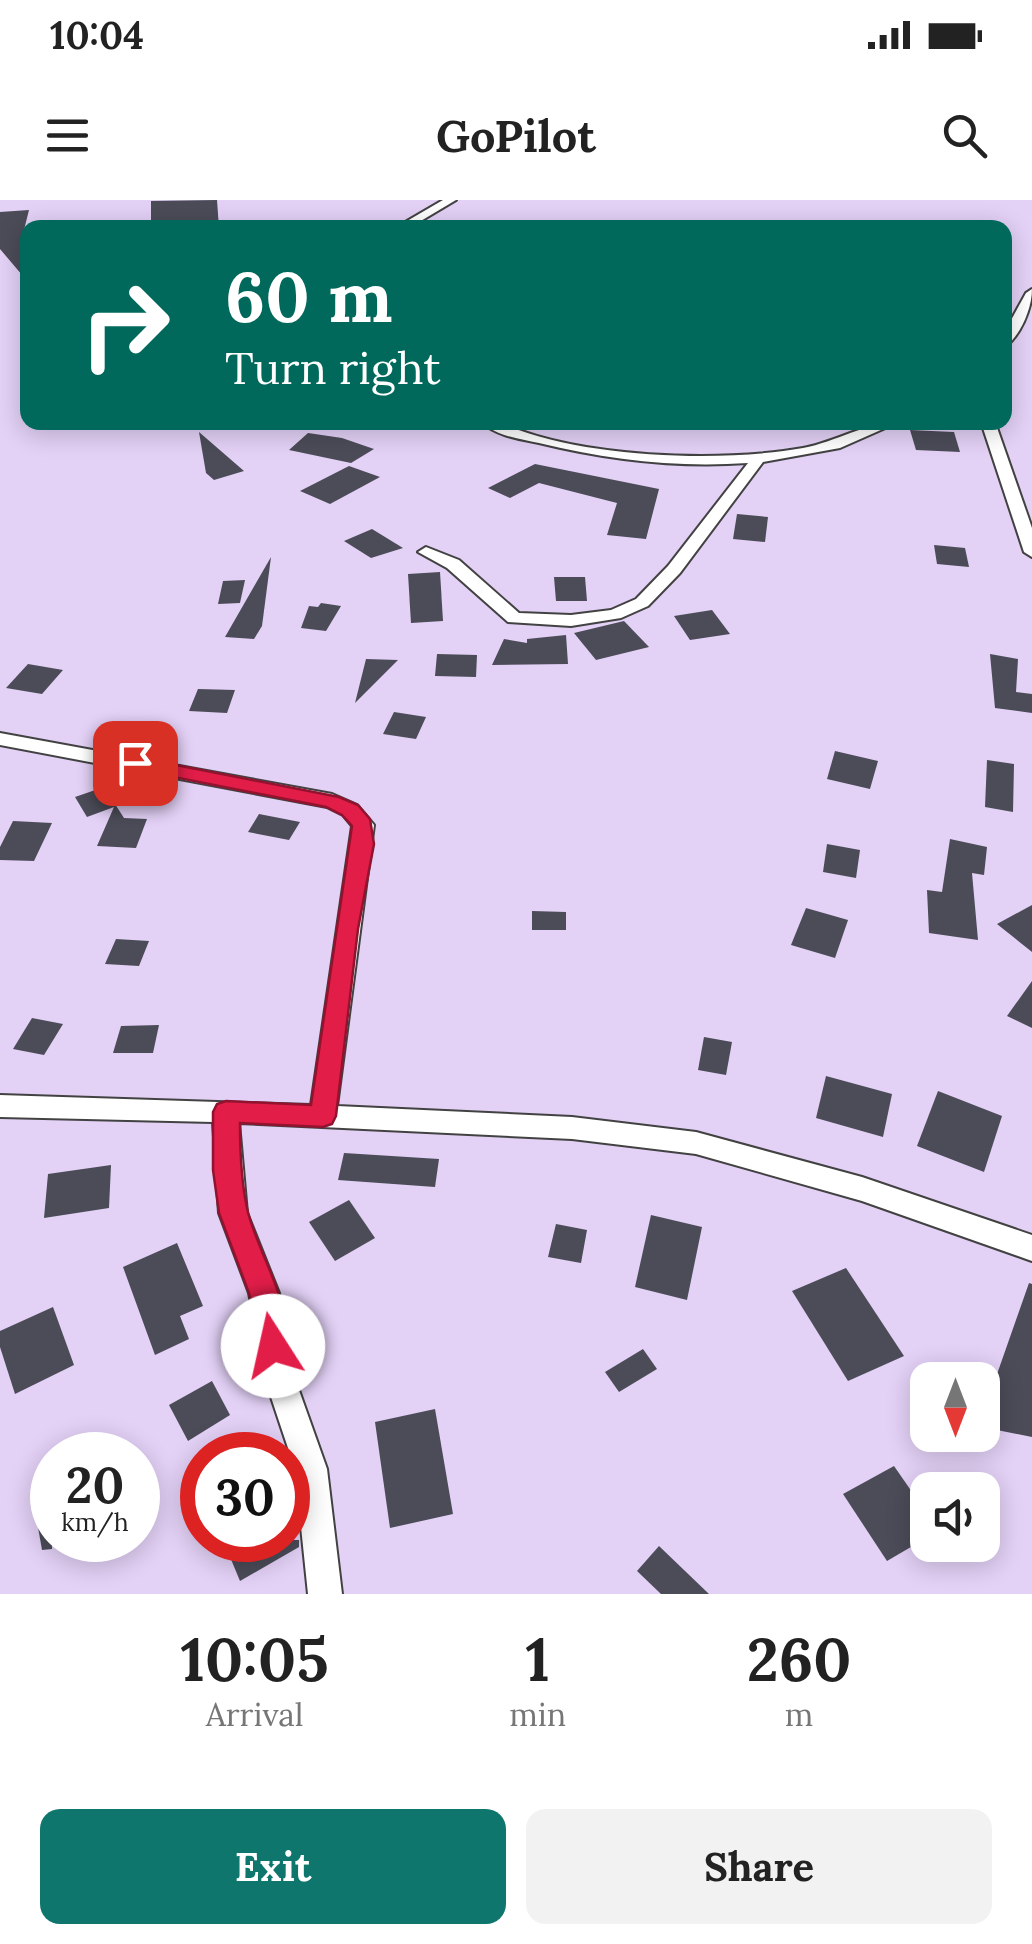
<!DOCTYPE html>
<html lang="en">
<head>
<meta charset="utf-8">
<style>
	body { margin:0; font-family:Lora,serif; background:#f2f2f2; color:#222; height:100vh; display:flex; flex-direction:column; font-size:38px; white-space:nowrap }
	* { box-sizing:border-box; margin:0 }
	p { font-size:32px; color:#767676 }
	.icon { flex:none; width:55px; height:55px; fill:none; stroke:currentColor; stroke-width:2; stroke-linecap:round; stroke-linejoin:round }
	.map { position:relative; height:1394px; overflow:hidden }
	.sheet { display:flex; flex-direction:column; background:#fff; flex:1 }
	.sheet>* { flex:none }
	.banner { position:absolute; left:20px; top:20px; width:992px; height:210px; border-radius:20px; box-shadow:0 5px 25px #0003; background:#00695c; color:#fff; overflow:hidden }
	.needle { width:65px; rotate:180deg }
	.controls { position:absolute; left:910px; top:1162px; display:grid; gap:20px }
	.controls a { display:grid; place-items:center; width:90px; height:90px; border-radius:20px; background:#fff; box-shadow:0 5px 25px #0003; font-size:50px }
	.speed { position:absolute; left:30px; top:1232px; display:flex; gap:20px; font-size:50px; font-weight:700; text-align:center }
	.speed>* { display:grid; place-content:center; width:130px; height:130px; border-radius:50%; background:#fff; box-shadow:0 5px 25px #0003; line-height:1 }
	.speed small { font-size:25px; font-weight:400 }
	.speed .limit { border:15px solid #d22; background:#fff; color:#111 }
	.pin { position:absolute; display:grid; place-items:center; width:85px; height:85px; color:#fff; margin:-42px; border-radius:20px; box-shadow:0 5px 15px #0006 }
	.me { position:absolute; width:110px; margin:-55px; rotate:350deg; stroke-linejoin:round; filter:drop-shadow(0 0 8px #0008) }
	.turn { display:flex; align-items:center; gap:35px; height:210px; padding:0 40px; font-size:45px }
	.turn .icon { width:130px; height:130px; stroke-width:2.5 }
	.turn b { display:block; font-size:70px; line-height:85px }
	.eta { display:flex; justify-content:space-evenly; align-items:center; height:170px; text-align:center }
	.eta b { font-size:60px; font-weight:700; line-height:70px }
	.primary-button { display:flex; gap:20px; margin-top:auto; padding:20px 40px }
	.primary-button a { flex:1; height:115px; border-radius:20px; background:#0f766e; color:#fff; font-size:40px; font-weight:700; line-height:115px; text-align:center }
	.primary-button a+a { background:#f2f2f2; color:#222 }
	.status { display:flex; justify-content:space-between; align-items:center; height:70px; padding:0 50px; background:#fff; direction:ltr }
	.status svg { height:28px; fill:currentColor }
	header { display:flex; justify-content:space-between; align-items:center; height:130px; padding:0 40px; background:#fff; font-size:45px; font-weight:700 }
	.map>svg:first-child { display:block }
	.farmland { fill:#e3d1f6; fill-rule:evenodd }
	.building { fill:#4b4c58 }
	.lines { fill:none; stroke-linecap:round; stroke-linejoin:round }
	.street-casing { stroke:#424242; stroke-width:4 }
	.street { fill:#fff; fill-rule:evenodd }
	.route { fill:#e11d48; stroke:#92132f; stroke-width:2.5 }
</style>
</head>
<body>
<div class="status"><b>10:04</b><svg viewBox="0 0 49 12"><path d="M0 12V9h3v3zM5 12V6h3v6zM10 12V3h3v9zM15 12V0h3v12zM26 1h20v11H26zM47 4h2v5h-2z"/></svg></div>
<header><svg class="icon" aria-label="menu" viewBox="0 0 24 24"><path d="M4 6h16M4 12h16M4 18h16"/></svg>GoPilot<svg class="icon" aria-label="search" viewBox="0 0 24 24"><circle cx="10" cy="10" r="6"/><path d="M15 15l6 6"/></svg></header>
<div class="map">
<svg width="1032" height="1394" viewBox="0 0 1032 1394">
	<rect width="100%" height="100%" fill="#f7f2ff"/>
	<!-- farmland -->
	<path class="farmland" d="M 0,0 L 1032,0 L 1032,1394 L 0,1394 ZM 28,28 L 1005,28 L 1005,222 L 28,222 ZM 928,1180 L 982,1180 L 982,1235 L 928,1235 ZM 52,1255 L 138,1255 L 138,1340 L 52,1340 ZM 202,1255 L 288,1255 L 288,1340 L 202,1340 ZM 928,1290 L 982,1290 L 982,1345 L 928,1345 Z"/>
	<!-- building -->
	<g class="building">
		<path d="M 217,0 L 219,28 L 151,28 L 151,1 Z"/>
		<path d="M 29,10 L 24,30 L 28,30 L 28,82 L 0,49 L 0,12 Z"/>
		<path d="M 910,230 L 954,232 L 960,252 L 916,250 Z"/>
		<path d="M 199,232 L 244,271 L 214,280 L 206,273 Z"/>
		<path d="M 308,233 L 342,238 L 374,249 L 351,263 L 289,250 Z"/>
		<path d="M 535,264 L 659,289 L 646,339 L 607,335 L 617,303 L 539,283 L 510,298 L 488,288 Z"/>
		<path d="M 349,266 L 380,277 L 330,304 L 300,291 Z"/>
		<path d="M 737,314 L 768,317 L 765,342 L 733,339 Z"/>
		<path d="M 372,329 L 403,348 L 371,358 L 344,341 Z"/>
		<path d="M 934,345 L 965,348 L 969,367 L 937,364 Z"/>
		<path d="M 271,357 L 262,426 L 254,439 L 225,437 Z"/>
		<path d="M 440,372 L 443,421 L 411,423 L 408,374 Z"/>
		<path d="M 554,377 L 585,377 L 587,401 L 556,401 Z"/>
		<path d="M 245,380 L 240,403 L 218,404 L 223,381 Z"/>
		<path d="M 321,403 L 341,406 L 326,431 L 301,428 L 309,406 L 318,407 Z"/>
		<path d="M 712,410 L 730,434 L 690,440 L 674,416 Z"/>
		<path d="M 624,421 L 649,447 L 596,460 L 574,433 Z"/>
		<path d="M 566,435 L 568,464 L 492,465 L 504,439 L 527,443 L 527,439 Z"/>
		<path d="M 437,454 L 477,455 L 476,477 L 435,476 Z"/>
		<path d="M 990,454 L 1018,459 L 1016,492 L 1032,494 L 1032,513 L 995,508 Z"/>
		<path d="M 366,459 L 398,460 L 355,503 Z"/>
		<path d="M 28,464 L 63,470 L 42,494 L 6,488 Z"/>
		<path d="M 198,489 L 235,490 L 227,513 L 189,511 Z"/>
		<path d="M 394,512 L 426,517 L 416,539 L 383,534 Z"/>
		<path d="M 835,551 L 878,561 L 870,589 L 827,579 Z"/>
		<path d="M 987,560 L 1014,564 L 1013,612 L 985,607 Z"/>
		<path d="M 104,587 L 124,618 L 147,619 L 136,648 L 97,646 L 114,607 L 87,617 L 75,597 Z"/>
		<path d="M 259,614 L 300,622 L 289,640 L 248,632 Z"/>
		<path d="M 13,621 L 52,623 L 34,661 L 0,660 L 0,647 Z"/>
		<path d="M 950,639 L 987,647 L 984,675 L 972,673 L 978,740 L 929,733 L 927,690 L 942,692 Z"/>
		<path d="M 827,644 L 860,650 L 856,678 L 823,672 Z"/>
		<path d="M 1032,705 L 1032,752 L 997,724 Z"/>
		<path d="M 806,708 L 848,720 L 835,758 L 791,745 Z"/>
		<path d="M 532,711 L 566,712 L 566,730 L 532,730 Z"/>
		<path d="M 116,739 L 149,741 L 139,766 L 105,764 Z"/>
		<path d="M 1032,781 L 1032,828 L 1007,816 Z"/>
		<path d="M 32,818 L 63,824 L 44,855 L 13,849 Z"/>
		<path d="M 159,825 L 153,853 L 113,853 L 121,826 Z"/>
		<path d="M 704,837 L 732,842 L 726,875 L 698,870 Z"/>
		<path d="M 826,876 L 892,894 L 883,937 L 816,918 Z"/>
		<path d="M 938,891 L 1002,916 L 984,972 L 917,946 Z"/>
		<path d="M 344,953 L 439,959 L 435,987 L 338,980 Z"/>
		<path d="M 111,965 L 109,1008 L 44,1018 L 48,974 Z"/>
		<path d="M 349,1000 L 375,1038 L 335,1061 L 309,1022 Z"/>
		<path d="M 651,1015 L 702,1027 L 687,1100 L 635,1087 Z"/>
		<path d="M 556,1024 L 587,1030 L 581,1063 L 548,1057 Z"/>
		<path d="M 177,1043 L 203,1106 L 180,1116 L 189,1139 L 155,1155 L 123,1067 Z"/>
		<path d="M 846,1068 L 904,1156 L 848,1181 L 792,1091 Z"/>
		<path d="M 1029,1083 L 1032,1084 L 1032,1237 L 982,1227 L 982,1174 L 996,1177 Z"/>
		<path d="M 53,1107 L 74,1165 L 15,1194 L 0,1147 L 0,1131 Z"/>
		<path d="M 643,1149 L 657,1169 L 619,1192 L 605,1172 Z"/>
		<path d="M 212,1181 L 230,1215 L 188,1241 L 169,1205 Z"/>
		<path d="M 435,1209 L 453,1314 L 390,1328 L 375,1222 Z"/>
		<path d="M 894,1266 L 928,1315 L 928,1337 L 887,1361 L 843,1294 Z"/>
		<path d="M 52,1285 L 52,1349 L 42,1350 L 32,1293 Z"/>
		<path d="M 223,1340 L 299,1340 L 299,1347 L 240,1381 Z"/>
		<path d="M 659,1346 L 709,1394 L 661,1394 L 637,1371 Z"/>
	</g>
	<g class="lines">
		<!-- street casing -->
		<g class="street-casing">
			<g id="street">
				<path d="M 443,0 L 456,0 L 409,28 L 395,28 Z"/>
				<path d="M 1032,89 C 1032,109 1020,136 1005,147 L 1005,131 L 1026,93 Z"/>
				<path d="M 481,222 L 499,222 C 577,258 720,263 803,248 C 836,242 866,222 899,222 L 840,248 L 763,262 L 680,373 L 648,406 L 621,418 L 571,426 L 508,422 L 447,368 L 418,352 L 426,347 L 459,360 L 519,413 L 571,415 L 611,410 L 636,399 L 668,366 L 748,263 C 677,268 608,260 539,243 C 519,239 497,236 481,222 Z"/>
				<path d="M 981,222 L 995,222 L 1032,328 L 1032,357 L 1024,352 Z"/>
				<path d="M 0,533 L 332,594 L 357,605 L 374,625 L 337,906 L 572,917 L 696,932 L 862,977 L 1032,1035 L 1032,1061 L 862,1001 L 696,954 L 572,939 L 239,923 L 247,1013 L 279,1093 L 295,1179 L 327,1269 L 342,1394 L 308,1394 L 295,1269 L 265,1179 L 249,1093 L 219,1013 L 213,922 L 0,917 L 0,895 L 311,905 L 352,626 L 343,615 L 327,607 L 0,545 Z"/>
			</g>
		</g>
		<!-- street -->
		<use href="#street" class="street"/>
	</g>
	<!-- route -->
	<path class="route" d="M 135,557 L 339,597 L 358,605 L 370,619 L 374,644 L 358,729 L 336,916 L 332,924 L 323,927 L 240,923 C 240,952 241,980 247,1008 C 255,1049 301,1117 284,1157 L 273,1161 L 262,1157 L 249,1093 L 219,1013 L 213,970 L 213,912 L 217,904 L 226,901 L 311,905 L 352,626 L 342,615 L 326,607 L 128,568 L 125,563 Z"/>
</svg>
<div class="controls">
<a><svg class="needle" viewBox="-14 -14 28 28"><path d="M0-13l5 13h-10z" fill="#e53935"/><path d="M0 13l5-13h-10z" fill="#767676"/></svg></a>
<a><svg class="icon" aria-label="sound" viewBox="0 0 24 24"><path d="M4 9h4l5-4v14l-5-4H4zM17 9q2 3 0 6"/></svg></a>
</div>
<div class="speed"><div>20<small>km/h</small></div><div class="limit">30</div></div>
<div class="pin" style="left:135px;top:563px;background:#d93025"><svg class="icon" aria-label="arrive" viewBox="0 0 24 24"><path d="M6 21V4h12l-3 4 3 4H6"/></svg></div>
<svg class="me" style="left:273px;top:1146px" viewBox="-20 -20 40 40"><circle r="19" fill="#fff"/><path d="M0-13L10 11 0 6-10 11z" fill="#e11d48"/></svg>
<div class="banner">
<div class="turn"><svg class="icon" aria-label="right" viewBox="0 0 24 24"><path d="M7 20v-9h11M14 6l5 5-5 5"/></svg><div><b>60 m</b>Turn right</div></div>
</div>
</div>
<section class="sheet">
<div class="eta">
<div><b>10:05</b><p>Arrival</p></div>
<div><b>1</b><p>min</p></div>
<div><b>260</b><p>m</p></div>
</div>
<div class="primary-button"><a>Exit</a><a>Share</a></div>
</section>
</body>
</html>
